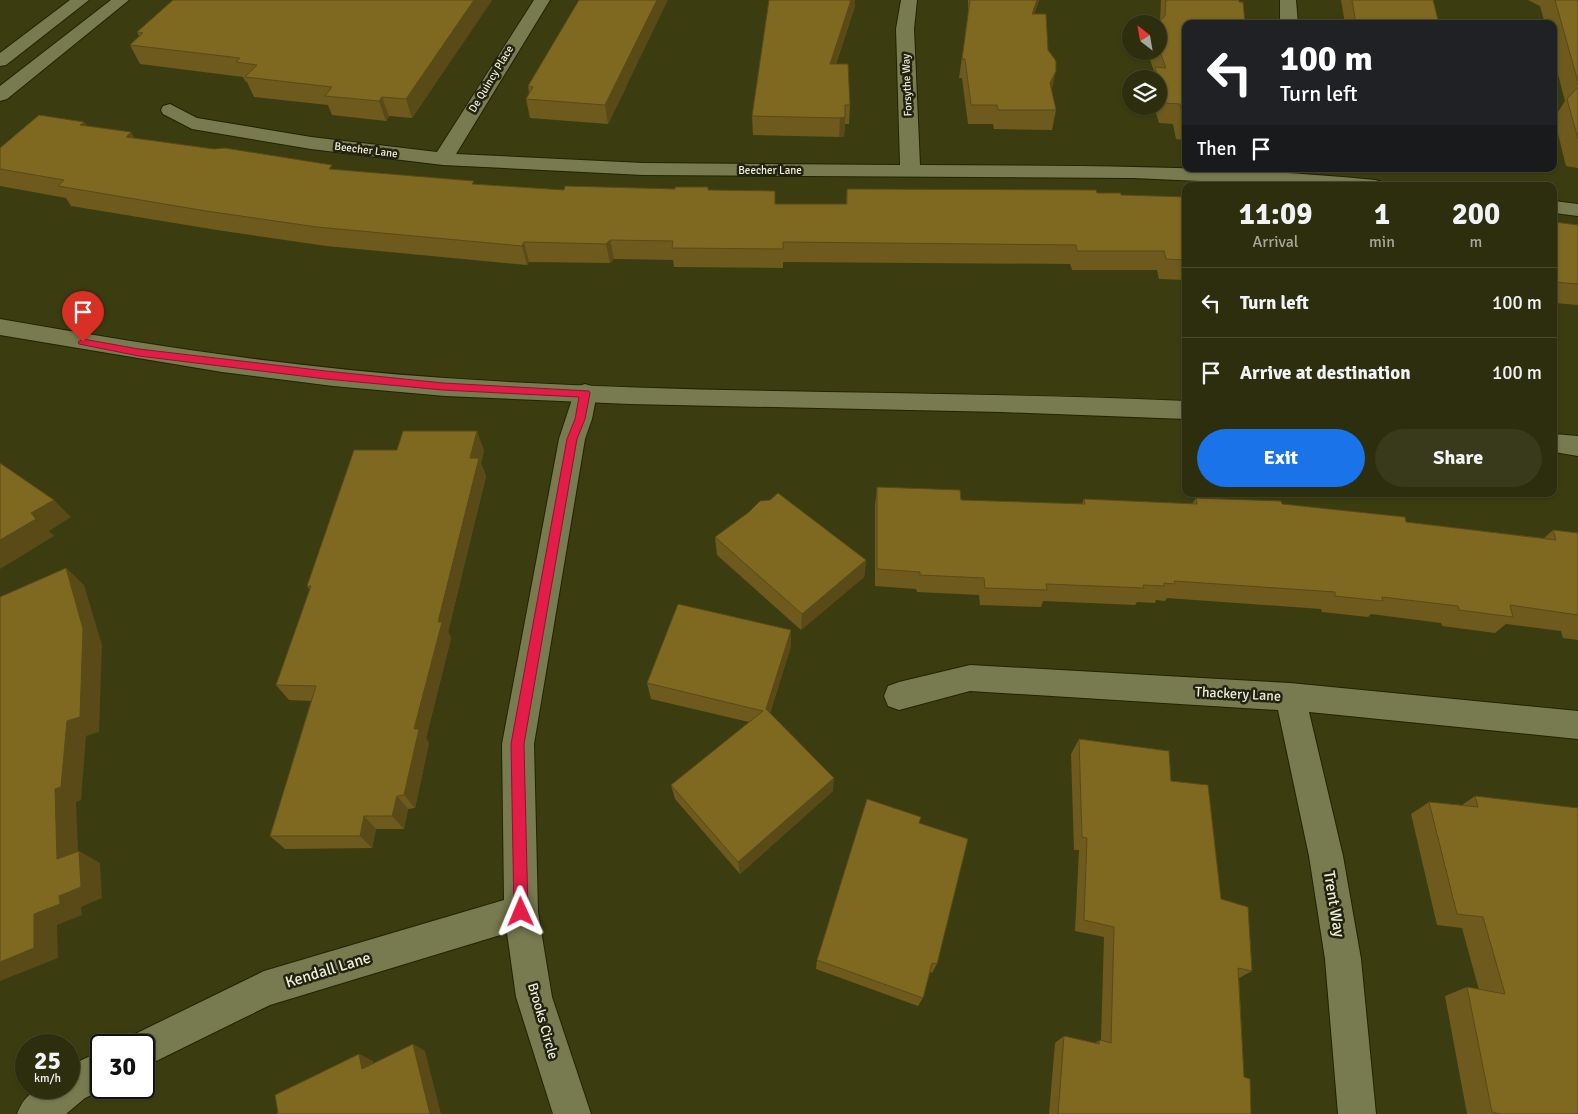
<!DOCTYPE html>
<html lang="en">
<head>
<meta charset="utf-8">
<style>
	body { margin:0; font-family:Signika,sans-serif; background:#383a1b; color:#f1f3f6; height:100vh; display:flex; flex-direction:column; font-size:19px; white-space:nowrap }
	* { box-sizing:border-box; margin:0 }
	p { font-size:16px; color:#a6a89d }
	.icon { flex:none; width:28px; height:28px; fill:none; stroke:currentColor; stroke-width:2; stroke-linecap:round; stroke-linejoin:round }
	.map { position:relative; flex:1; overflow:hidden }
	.side { position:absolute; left:1182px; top:182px; width:375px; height:315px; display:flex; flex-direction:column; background:#2c2e0d; border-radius:10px; box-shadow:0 1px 4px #0004,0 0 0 1px #484a2e }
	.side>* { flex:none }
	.hud { position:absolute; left:1182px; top:20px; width:375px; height:152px; border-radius:10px; box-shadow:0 1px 4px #0004,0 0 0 1px #484a2e; background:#202124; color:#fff; overflow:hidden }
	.needle { width:32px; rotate:329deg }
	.tools { position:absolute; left:1122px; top:15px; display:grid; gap:10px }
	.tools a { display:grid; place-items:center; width:45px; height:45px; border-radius:50%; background:#2c2e0d; box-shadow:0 1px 4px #0004,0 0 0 1px #484a2e; font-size:25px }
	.speed { position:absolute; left:15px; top:1034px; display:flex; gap:10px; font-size:25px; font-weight:700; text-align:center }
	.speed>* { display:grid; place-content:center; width:65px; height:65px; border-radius:50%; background:#2c2e0d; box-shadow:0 1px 4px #0004,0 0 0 1px #484a2e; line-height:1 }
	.speed small { font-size:12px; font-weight:400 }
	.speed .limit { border:2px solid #111; border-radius:8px; background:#fff; color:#111 }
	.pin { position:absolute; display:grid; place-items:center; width:42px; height:42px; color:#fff; margin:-51px -21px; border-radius:50% 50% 50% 0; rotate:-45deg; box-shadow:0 0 5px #0007 }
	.pin .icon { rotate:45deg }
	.me { position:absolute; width:55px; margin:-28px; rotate:359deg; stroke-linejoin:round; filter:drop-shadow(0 0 4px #0008) }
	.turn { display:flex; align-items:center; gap:18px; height:105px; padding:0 15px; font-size:22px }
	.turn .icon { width:65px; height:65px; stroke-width:2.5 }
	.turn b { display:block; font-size:35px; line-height:42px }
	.then { display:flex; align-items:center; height:48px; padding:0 15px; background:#0003; gap:10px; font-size:19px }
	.eta { display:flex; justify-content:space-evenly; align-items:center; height:85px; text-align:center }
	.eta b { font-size:30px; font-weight:700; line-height:35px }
	.action { display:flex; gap:10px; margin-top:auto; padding:10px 15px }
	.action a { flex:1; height:58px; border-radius:30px; background:#1a73e8; color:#fff; font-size:20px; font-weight:700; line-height:58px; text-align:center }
	.action a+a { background:#383a1b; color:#f1f3f6 }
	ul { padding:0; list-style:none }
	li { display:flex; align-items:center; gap:15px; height:70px; padding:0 15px; border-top:1px solid #484a2e }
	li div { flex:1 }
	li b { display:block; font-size:19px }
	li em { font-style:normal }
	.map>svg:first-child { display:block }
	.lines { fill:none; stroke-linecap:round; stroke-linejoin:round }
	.street-casing { stroke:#222303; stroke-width:2 }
	.secondary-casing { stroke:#222303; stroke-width:2 }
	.street { fill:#787b4f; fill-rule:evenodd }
	.secondary { fill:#787b4f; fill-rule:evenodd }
	.wall { fill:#6d5a1c }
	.shaded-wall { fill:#594a17 }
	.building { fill:#7f6921; stroke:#594a17 }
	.route { fill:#e11d48; stroke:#92132f }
	.labels { text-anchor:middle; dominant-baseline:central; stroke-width:5; stroke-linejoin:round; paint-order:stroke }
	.far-street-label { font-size:11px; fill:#eceed6; stroke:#222210 }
	.street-label { font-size:14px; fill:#eceed6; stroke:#222210 }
	.near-street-label { font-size:16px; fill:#eceed6; stroke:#222210 }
</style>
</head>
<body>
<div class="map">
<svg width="1578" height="1114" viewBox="0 0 1578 1114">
	<rect width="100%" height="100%" fill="#3b3d11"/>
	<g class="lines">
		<!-- street casing -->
		<g class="street-casing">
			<g id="street">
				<path d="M 534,0 L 550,0 L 456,154 L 643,163 L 900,165 L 896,29 L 901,0 L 917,0 L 914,29 L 920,165 C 1072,166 1224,165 1375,180 L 1382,182 L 1385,186 L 1308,186 L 1133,178 L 643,175 L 443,165 L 311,149 L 192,129 L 163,114 L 161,110 L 163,106 L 170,104 L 197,118 L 311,137 L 437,152 Z"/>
				<path d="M 1280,0 L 1296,0 L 1298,24 L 1280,24 Z"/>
				<path d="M 1554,201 L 1578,204 L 1578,216 L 1554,213 Z"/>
				<path d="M 585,384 L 594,387 L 597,393 L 592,419 L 585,439 L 534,744 L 538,912 L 552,997 L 591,1114 L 553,1114 L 516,997 L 507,933 L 270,1005 L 144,1067 L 144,1045 L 127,1045 L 131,1036 L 264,971 L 504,900 L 502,744 L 559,439 L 576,387 Z"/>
				<path d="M 970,665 L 1290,683 L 1578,711 L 1578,739 L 1309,712 L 1343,856 L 1361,959 L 1376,1114 L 1338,1114 L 1325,959 L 1309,856 L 1278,710 L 970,691 L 899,710 L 888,706 L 884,696 L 888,686 L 899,682 Z"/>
				<path d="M 101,1051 L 101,1088 L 106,1088 L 85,1098 L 66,1114 L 17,1114 C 28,1086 42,1088 69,1088 L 69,1066 Z"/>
			</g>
		</g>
		<!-- secondary casing -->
		<g class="secondary-casing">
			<g id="secondary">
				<path d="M 70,0 L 89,0 L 6,65 L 0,66 L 0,53 Z"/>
				<path d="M 111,0 L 129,0 L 7,99 L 0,101 L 0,86 Z"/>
				<path d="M 0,319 C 147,345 295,368 445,378 C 691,395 939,390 1186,401 L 1186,419 L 1001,412 L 630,404 L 445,396 L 333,386 L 222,372 L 0,335 Z"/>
				<path d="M 1554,434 L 1578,436 L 1578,456 L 1554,452 Z"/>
			</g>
		</g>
		<!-- street -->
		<use href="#street" class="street"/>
		<!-- secondary -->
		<use href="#secondary" class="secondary"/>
	</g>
	<!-- wall -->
	<g class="wall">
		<path d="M 492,0 L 412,118 L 389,116 L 386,121 L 332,115 L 328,105 L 254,97 L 247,82 L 245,81 L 243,77 L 140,64 L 130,45 L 139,36 L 137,32 Z"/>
		<path d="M 968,0 L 1039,0 L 1034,14 L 1048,50 L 1051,91 L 1056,110 L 1052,130 L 994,129 L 993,124 L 968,124 L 962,78 L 959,78 L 968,15 Z"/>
		<path d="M 1161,0 L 1239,0 L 1186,24 L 1186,140 L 1176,139 L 1173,124 L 1159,123 L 1154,106 L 1159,106 L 1159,79 L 1151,79 L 1154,71 L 1147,51 L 1159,51 L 1159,24 L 1160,21 Z"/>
		<path d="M 1341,0 L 1433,0 L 1439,24 L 1345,24 Z"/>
		<path d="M 1528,0 L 1578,0 L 1578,168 L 1566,166 L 1554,118 L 1565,101 L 1554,59 L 1554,24 L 1545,24 L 1540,6 Z"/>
		<path d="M 855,6 L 836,64 L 850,105 L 849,124 L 845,124 L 844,137 L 839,137 L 753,135 L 752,116 Z"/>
		<path d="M 627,85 L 608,124 L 530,118 L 526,99 L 529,93 L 528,86 Z"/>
		<path d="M 87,126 L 134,138 L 333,169 L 474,184 L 564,190 L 675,189 L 708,187 L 708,190 L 775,191 L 775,204 L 846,204 L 847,189 L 1097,193 L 1121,195 L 1186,197 L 1186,280 L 1159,279 L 1157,270 L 1072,270 L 1070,264 L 783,262 L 783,268 L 674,267 L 673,260 L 614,259 L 610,263 L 529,262 L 527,265 L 326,246 L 217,230 L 71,206 L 66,198 L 0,186 L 0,148 Z"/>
		<path d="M 1554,222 L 1578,225 L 1578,305 L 1554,303 Z"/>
		<path d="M 397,450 L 484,450 L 481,463 L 486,476 L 448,632 L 451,638 L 426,738 L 429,743 L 415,808 L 408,809 L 404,829 L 376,829 L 372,848 L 285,849 L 270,836 L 311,701 L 289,700 L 276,685 L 310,590 L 307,586 Z"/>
		<path d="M 877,487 L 961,500 L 1082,504 L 1084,499 L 1192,504 L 1196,498 L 1282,504 L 1406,522 L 1544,538 L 1553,530 L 1578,533 L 1578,640 L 1563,638 L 1561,631 L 1506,624 L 1495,633 L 1442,626 L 1441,623 L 1371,614 L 1368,617 L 1322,612 L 1321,609 L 1167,598 L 1165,601 L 1156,600 L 1155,603 L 1137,602 L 1135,605 L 1043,601 L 1041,607 L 980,605 L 979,595 L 917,592 L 916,589 L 875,586 L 875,505 Z"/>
		<path d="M 715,537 L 866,560 L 864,577 L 801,630 L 717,555 Z"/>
		<path d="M 791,646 L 770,713 L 833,791 L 740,874 L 675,799 L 671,785 L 749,722 L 651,699 L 647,683 Z"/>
		<path d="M 1079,739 L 1171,781 L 1252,971 L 1239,978 L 1244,1077 L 1251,1114 L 1049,1114 L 1055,1043 L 1064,1036 L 1095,1043 L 1100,1040 L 1101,1040 L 1104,937 L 1075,931 L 1079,850 L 1074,850 L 1071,754 Z"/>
		<path d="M 1475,796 L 1578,1114 L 1467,1114 L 1445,996 L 1467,987 L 1479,990 L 1462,928 L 1437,925 L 1411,814 L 1429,802 L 1462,805 Z"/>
		<path d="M 919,823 L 937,964 L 932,973 L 930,972 L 923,998 L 918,1006 L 816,969 L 817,960 Z"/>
	</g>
	<!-- shaded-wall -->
	<g class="shaded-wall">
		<path d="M 474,0 L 492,0 L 412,118 L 406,99 Z"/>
		<path d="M 657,0 L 668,0 L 608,124 L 605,105 Z"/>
		<path d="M 851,0 L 855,0 L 855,6 L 829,83 L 830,64 Z"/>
		<path d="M 1037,0 L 1039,0 L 1028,33 L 1032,14 Z"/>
		<path d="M 1056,71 L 1052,90 L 1050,83 Z"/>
		<path d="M 382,97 L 389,116 L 386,121 L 379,101 Z"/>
		<path d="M 845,117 L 844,137 L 839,137 L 840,118 Z"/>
		<path d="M 84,122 L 97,141 L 80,125 Z"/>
		<path d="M 131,132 L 142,152 L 126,137 Z"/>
		<path d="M 610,240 L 614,259 L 610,263 L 606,244 Z"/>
		<path d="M 524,242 L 529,262 L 527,265 L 522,246 Z"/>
		<path d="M 477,431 L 484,450 L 481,463 L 486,476 L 448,632 L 451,638 L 426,738 L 429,743 L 415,808 L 404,795 L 414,729 L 438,622 L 470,458 Z"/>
		<path d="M 54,500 L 71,517 L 49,531 L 54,536 L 0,569 L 0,540 L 31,513 Z"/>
		<path d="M 866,560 L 864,577 L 801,630 L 802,614 Z"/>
		<path d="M 66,568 L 84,585 L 102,645 L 99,732 L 86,736 L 81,800 L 76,802 L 79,871 L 57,859 L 55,789 Z"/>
		<path d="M 791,630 L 791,646 L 766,724 L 766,709 Z"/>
		<path d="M 834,778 L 833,791 L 740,874 L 738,862 Z"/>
		<path d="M 397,796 L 408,809 L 404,829 L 392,816 Z"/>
		<path d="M 364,816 L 376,829 L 372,848 L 360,836 Z"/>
		<path d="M 79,851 L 100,863 L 102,898 L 81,907 L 82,915 L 57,925 L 58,958 L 0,981 L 0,962 Z"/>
		<path d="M 413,1044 L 425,1051 L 441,1114 L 430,1114 Z"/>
		<path d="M 359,1054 L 373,1061 L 376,1075 L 362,1069 Z"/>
	</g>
	<!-- building -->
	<g class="building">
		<path d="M 173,0 L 474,0 L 406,99 L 382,97 L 379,101 L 325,96 L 332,87 L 245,77 L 257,65 L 236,62 L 240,58 L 130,45 L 143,33 L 137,32 Z"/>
		<path d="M 579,0 L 657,0 L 605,105 L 526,99 L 533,87 L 528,86 Z"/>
		<path d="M 769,0 L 851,0 L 830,64 L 848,64 L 850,105 L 845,105 L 845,117 L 840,118 L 752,116 Z"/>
		<path d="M 970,0 L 1037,0 L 1032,14 L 1046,14 L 1048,50 L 1056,61 L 1056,71 L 1050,83 L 1056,110 L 998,110 L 997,105 L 971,105 L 965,59 L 962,59 Z"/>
		<path d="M 1166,0 L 1239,0 L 1239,2 L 1243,2 L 1245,24 L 1186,24 L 1186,120 L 1183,120 L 1180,104 L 1165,103 L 1159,79 L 1158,79 L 1155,67 L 1166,68 L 1159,49 L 1159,24 L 1156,24 L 1165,16 Z"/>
		<path d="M 1352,0 L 1433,0 L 1439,24 L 1356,24 Z"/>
		<path d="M 1555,0 L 1578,0 L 1578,82 Z"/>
		<path d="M 1578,87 L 1578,139 L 1567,99 Z"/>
		<path d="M 39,115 L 84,122 L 80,125 L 131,132 L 126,137 L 214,149 L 225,148 L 332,165 L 329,169 L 474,181 L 472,184 L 564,190 L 565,186 L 675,189 L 675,187 L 708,187 L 708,190 L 775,191 L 775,204 L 847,204 L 847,189 L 1096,190 L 1097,193 L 1121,193 L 1121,195 L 1186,197 L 1186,260 L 1166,259 L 1164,251 L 1077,251 L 1076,245 L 783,242 L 783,249 L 672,248 L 673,241 L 610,240 L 606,244 L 524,242 L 522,246 L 317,227 L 206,211 L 58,186 L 64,180 L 0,169 L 0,148 Z"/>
		<path d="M 1554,222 L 1578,225 L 1578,284 L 1554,282 Z"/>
		<path d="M 403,431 L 477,431 L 470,458 L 479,458 L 438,622 L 442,622 L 414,729 L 419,729 L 404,795 L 397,796 L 392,816 L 364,816 L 360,836 L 270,836 L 316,686 L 276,685 L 311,586 L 307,586 L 354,450 L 397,450 Z"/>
		<path d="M 0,463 L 54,500 L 31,513 L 36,519 L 0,540 Z"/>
		<path d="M 877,487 L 960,490 L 961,500 L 1085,504 L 1084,499 L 1197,504 L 1196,498 L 1281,501 L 1282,504 L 1405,517 L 1406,522 L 1556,540 L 1553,530 L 1578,533 L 1578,615 L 1510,605 L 1513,617 L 1459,610 L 1458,606 L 1382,597 L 1383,601 L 1335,596 L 1335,592 L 1174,581 L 1175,584 L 1164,583 L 1164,586 L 1143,585 L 1144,588 L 1046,584 L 1047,590 L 985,588 L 984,578 L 920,575 L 920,572 L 877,569 Z"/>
		<path d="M 778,493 L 866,560 L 802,614 L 715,537 L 749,512 L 760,501 L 770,500 Z"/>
		<path d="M 66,568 L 83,629 L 80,717 L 67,721 L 61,787 L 55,789 L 57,859 L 79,851 L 81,887 L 59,896 L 60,904 L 34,914 L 34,948 L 0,962 L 0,597 Z"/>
		<path d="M 678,604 L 791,630 L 766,709 L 834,778 L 738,862 L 671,785 L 763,711 L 647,683 Z"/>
		<path d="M 1079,739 L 1169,751 L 1171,781 L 1208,785 L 1221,899 L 1248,907 L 1252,971 L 1238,968 L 1244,1077 L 1250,1079 L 1251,1114 L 1058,1114 L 1064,1036 L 1099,1044 L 1100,1040 L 1111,1043 L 1114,927 L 1084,920 L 1087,838 L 1082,837 Z"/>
		<path d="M 1475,796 L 1578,808 L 1578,1114 L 1500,1114 L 1492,1112 L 1467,987 L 1505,994 L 1483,917 L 1457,914 L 1429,802 L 1478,807 Z"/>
		<path d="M 867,799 L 921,817 L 919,823 L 968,839 L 937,964 L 932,963 L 923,998 L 817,960 Z"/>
		<path d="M 413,1044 L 430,1114 L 276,1114 L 278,1113 L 275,1095 L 359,1054 L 362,1069 Z"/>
	</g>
	<!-- route -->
	<path class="route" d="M 83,339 L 139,349 L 326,371 L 443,383 L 589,391 L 590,393 L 585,419 L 577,439 L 524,744 L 528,912 L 526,917 L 521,919 L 516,917 L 514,912 L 511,744 L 567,439 L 575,419 L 579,397 L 443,390 L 326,379 L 139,356 L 79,344 L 78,342 Z"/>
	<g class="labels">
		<!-- far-street labels -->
		<g class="far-street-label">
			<text transform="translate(491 79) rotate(-59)">De Quincy Place</text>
			<text transform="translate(907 85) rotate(-92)">Forsythe Way</text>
			<text transform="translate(366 150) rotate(7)">Beecher Lane</text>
			<text x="770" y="170">Beecher Lane</text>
		</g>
		<!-- street labels -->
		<g class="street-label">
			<text transform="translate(1238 694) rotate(3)">Thackery Lane</text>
			<text transform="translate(543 1021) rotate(74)">Brooks Circle</text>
		</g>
		<!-- near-street labels -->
		<g class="near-street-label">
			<text transform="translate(1334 904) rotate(81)">Trent Way</text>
			<text transform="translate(328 970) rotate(-17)">Kendall Lane</text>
		</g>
	</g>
</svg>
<div class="tools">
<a><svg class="needle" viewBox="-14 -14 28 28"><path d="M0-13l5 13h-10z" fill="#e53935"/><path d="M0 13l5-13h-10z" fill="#a6a89d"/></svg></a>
<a><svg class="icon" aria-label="layers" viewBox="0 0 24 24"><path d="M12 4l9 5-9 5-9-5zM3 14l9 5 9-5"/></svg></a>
</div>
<div class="speed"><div>25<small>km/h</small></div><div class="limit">30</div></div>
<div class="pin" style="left:83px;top:342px;background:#d93025"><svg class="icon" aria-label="arrive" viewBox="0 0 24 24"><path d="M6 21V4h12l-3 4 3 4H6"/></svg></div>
<svg class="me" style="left:521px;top:912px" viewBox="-20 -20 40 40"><path d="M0-17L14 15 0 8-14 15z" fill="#e11d48" stroke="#fff" stroke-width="4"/></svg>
<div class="hud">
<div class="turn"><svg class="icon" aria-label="left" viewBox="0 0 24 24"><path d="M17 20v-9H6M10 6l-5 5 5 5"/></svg><div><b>100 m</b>Turn left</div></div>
<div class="then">Then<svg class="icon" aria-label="arrive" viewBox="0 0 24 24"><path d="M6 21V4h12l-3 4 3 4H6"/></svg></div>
</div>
<section class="side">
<div class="eta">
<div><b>11:09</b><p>Arrival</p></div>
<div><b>1</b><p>min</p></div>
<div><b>200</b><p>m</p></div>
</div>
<ul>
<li><svg class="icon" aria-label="left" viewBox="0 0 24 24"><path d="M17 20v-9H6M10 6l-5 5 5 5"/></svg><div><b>Turn left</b></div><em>100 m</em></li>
<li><svg class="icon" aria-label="arrive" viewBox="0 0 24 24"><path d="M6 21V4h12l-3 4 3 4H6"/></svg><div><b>Arrive at destination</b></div><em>100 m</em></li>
</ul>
<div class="action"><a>Exit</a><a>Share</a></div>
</section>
</div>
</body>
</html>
